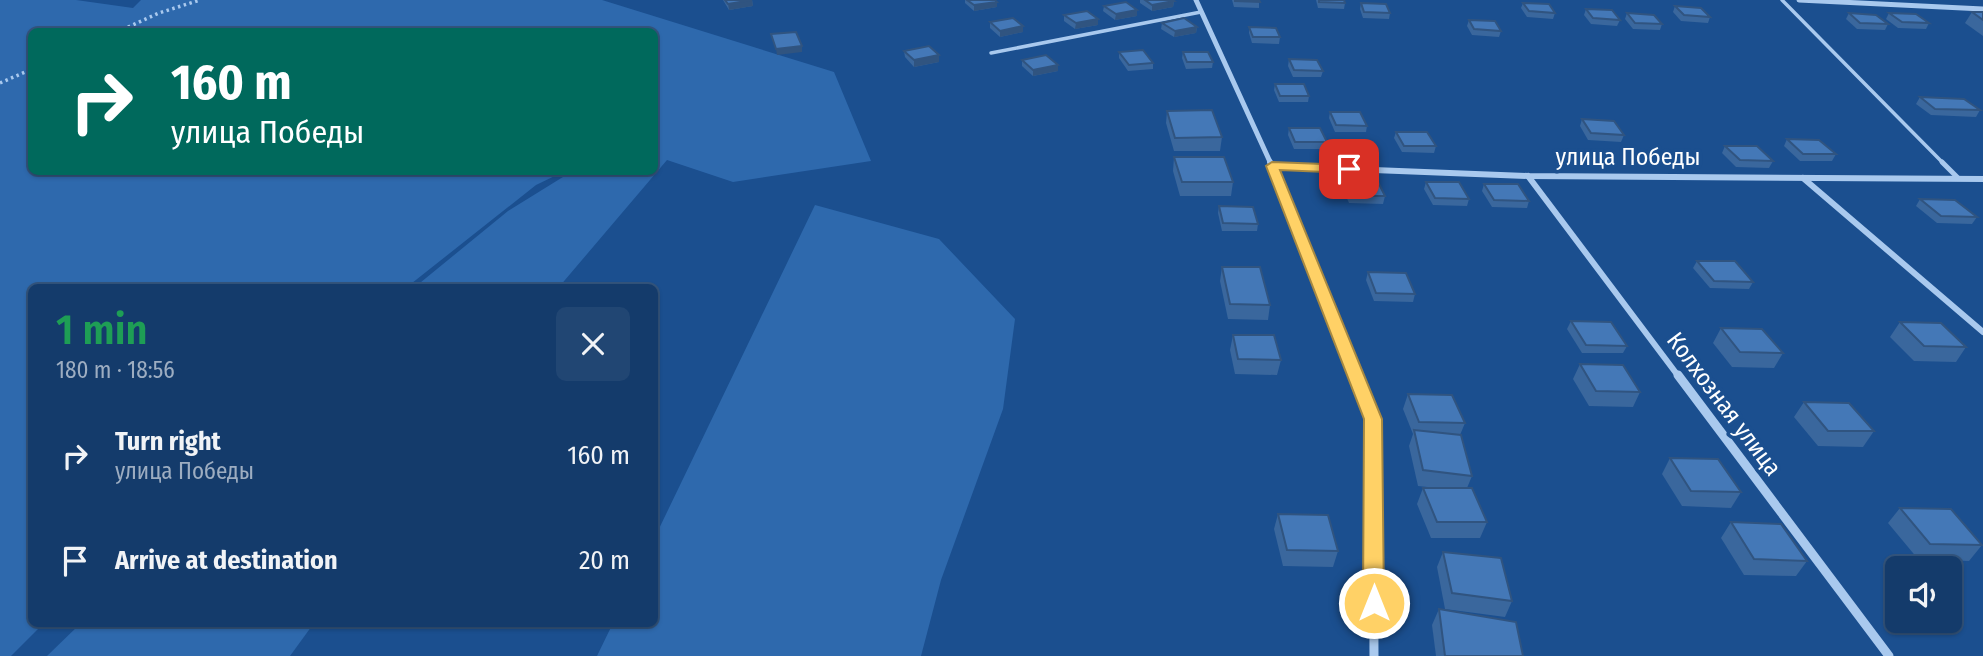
<!DOCTYPE html>
<html lang="en">
<head>
<meta charset="utf-8">
<style>
	body { margin:0; font-family:"Fira Sans Condensed",sans-serif; background:#214673; color:#f1f3f6; height:100vh; display:flex; flex-direction:column; font-size:26px; white-space:nowrap }
	* { box-sizing:border-box; margin:0 }
	p { font-size:23px; color:#9dadc1 }
	.icon { flex:none; width:38px; height:38px; fill:none; stroke:currentColor; stroke-width:2; stroke-linecap:round; stroke-linejoin:round }
	.map { position:relative; flex:1; overflow:hidden }
	.sheet { position:absolute; left:28px; top:284px; width:630px; height:343px; display:flex; flex-direction:column; background:#143b6b; border-radius:10px; box-shadow:0 2px 5px #0004,0 0 0 2px #33557e }
	.sheet>* { flex:none }
	.top-card { position:absolute; left:28px; top:28px; width:630px; height:147px; border-radius:10px; box-shadow:0 2px 5px #0004,0 0 0 2px #33557e; background:#00695c; color:#fff; overflow:hidden }
	.fabs { position:absolute; left:1885px; top:556px; display:grid; gap:14px }
	.fabs a { display:grid; place-items:center; width:77px; height:77px; border-radius:10px; background:#143b6b; box-shadow:0 2px 5px #0004,0 0 0 2px #33557e; font-size:35px }
	.pin { position:absolute; display:grid; place-items:center; width:60px; height:60px; color:#fff; margin:-30px; border-radius:14px; box-shadow:0 4px 10px #0006 }
	.me { position:absolute; width:77px; margin:-38px; rotate:0deg; stroke-linejoin:round; filter:drop-shadow(0 0 5px #0008) }
	.turn { display:flex; align-items:center; gap:24px; height:147px; padding:0 28px; font-size:32px }
	.turn .icon { width:91px; height:91px; stroke-width:2.5 }
	.turn b { display:block; font-size:49px; line-height:60px }
	.round { display:grid; place-items:center; flex:none; width:74px; height:74px; border-radius:10px; background:#214673 }
	.headline { display:flex; align-items:center; justify-content:space-between; height:119px; padding:0 28px }
	h1 { font-size:42px; font-weight:600; line-height:52px; color:#1e9e55 }
	ul { padding:0; list-style:none }
	li { display:flex; align-items:center; gap:21px; height:105px; padding:0 28px }
	li div { flex:1 }
	li b { display:block; font-size:26px }
	li em { font-style:normal }
	.map>svg:first-child { display:block }
	.green { fill:#2e69ad }
	.lines { fill:none; stroke-linecap:round; stroke-linejoin:round }
	.path { stroke:#a9c9ee; stroke-width:3.5; stroke-dasharray:2.5 3.5; stroke-linecap:butt }
	.service-far1 { stroke:#a9c9ee; stroke-width:3.5 }
	.service { stroke:#a9c9ee; stroke-width:5 }
	.minor-far2 { stroke:#a9c9ee; stroke-width:5 }
	.minor-far1 { stroke:#a9c9ee; stroke-width:6 }
	.minor { stroke:#a9c9ee; stroke-width:9 }
	.wall { fill:#3a679d }
	.shaded-wall { fill:#305480 }
	.building { fill:#4478b7; stroke:#305480; stroke-width:2 }
	.route { fill:#ffd166; stroke:#a68842; stroke-width:2 }
	.labels { text-anchor:middle; dominant-baseline:central; stroke-width:7; stroke-linejoin:round; paint-order:stroke }
	.street-label { font-size:24px; fill:#fff; stroke:#1b4f8f }
</style>
</head>
<body>
<div class="map">
<svg width="1983" height="656" viewBox="0 0 1983 656">
	<rect width="100%" height="100%" fill="#1b4f8f"/>
	<!-- green -->
	<g class="green">
		<path d="M 0,0 L 76,0 L 133,8 L 141,0 L 602,0 L 834,72 L 871,161 L 733,182 L 667,160 L 559,287 L 415,287 L 508,211 L 571,172 L 654,172 L 654,32 L 32,32 L 32,172 L 563,172 L 536,185 L 407,287 L 32,287 L 32,623 L 44,623 L 11,656 L 0,656 Z"/>
		<path d="M 815,205 L 939,239 L 1015,319 L 1003,409 L 941,580 L 921,656 L 597,656 L 613,623 L 654,623 L 655,537 Z"/>
		<path d="M 81,623 L 314,623 L 290,656 L 47,656 Z"/>
	</g>
	<g class="lines">
		<!-- path -->
		<g class="path">
			<path d="M 117,32 L 159,13 L 200,0"/>
			<path d="M 0,83 L 32,69"/>
		</g>
		<!-- service-far1 -->
		<g class="service-far1">
			<path d="M 1782,0 L 1944,164"/>
			<path d="M 991,53 L 1201,12"/>
		</g>
		<!-- service -->
		<path class="service" d="M 1942,162 L 1958,178"/>
		<!-- minor-far2 -->
		<g class="minor-far2">
			<path d="M 1196,0 L 1271,164"/>
			<path d="M 1799,0 L 1983,9"/>
		</g>
		<!-- minor-far1 -->
		<g class="minor-far1">
			<path d="M 1270,162 L 1356,377"/>
			<path d="M 1272,166 L 1528,176 L 1983,179"/>
			<path d="M 1528,176 L 1679,377"/>
			<path d="M 1803,178 L 1983,332"/>
		</g>
		<!-- minor -->
		<g class="minor">
			<path d="M 1356,375 L 1373,419 L 1374,656"/>
			<path d="M 1678,375 L 1889,656"/>
		</g>
	</g>
	<!-- wall -->
	<g class="wall">
		<path d="M 723,0 L 752,0 L 753,6 L 729,10 Z"/>
		<path d="M 965,0 L 995,0 L 997,7 L 974,11 L 965,3 Z"/>
		<path d="M 1140,0 L 1172,0 L 1174,1 L 1173,7 L 1152,11 L 1140,3 Z"/>
		<path d="M 1232,0 L 1259,0 L 1259,8 L 1234,7 Z"/>
		<path d="M 1316,0 L 1344,0 L 1345,3 L 1344,9 L 1318,8 Z"/>
		<path d="M 1361,3 L 1390,13 L 1389,19 L 1363,18 L 1360,9 Z"/>
		<path d="M 1523,3 L 1555,13 L 1553,19 L 1527,17 L 1521,8 Z"/>
		<path d="M 1104,6 L 1137,10 L 1137,16 L 1115,20 L 1103,11 Z"/>
		<path d="M 1675,6 L 1710,17 L 1708,23 L 1681,21 L 1673,12 Z"/>
		<path d="M 1586,9 L 1620,20 L 1617,26 L 1591,24 L 1584,15 Z"/>
		<path d="M 1972,12 L 1983,12 L 1983,36 L 1965,23 Z"/>
		<path d="M 1627,13 L 1662,24 L 1660,30 L 1633,29 L 1625,19 Z"/>
		<path d="M 1849,13 L 1888,24 L 1885,30 L 1857,29 L 1846,19 Z"/>
		<path d="M 1889,13 L 1929,23 L 1926,29 L 1898,28 L 1886,19 Z"/>
		<path d="M 1064,15 L 1098,25 L 1075,29 L 1064,21 Z"/>
		<path d="M 1469,20 L 1501,31 L 1499,37 L 1472,35 L 1467,26 Z"/>
		<path d="M 990,22 L 1023,32 L 1000,37 L 990,28 Z"/>
		<path d="M 1162,23 L 1197,27 L 1196,33 L 1174,37 L 1161,29 Z"/>
		<path d="M 1249,27 L 1280,37 L 1279,44 L 1252,43 L 1249,33 Z"/>
		<path d="M 904,51 L 939,55 L 939,62 L 914,67 L 905,57 Z"/>
		<path d="M 1119,52 L 1153,63 L 1153,69 L 1128,71 L 1119,58 Z"/>
		<path d="M 1183,52 L 1213,62 L 1212,68 L 1186,69 L 1182,58 Z"/>
		<path d="M 1289,59 L 1323,71 L 1321,77 L 1293,77 L 1288,66 Z"/>
		<path d="M 1022,60 L 1058,65 L 1058,71 L 1033,76 L 1022,66 Z"/>
		<path d="M 1275,84 L 1309,96 L 1308,102 L 1279,102 L 1274,90 Z"/>
		<path d="M 1920,97 L 1980,110 L 1976,117 L 1931,115 L 1916,104 Z"/>
		<path d="M 1167,111 L 1222,137 L 1220,151 L 1174,151 L 1166,123 Z"/>
		<path d="M 1330,112 L 1367,126 L 1366,132 L 1335,132 L 1329,118 Z"/>
		<path d="M 1582,119 L 1624,135 L 1621,142 L 1588,140 L 1580,126 Z"/>
		<path d="M 1289,128 L 1327,142 L 1325,149 L 1294,149 L 1288,135 Z"/>
		<path d="M 1396,132 L 1436,146 L 1434,153 L 1402,152 L 1394,138 Z"/>
		<path d="M 1787,139 L 1836,154 L 1832,161 L 1800,161 L 1784,146 Z"/>
		<path d="M 1725,146 L 1773,161 L 1769,168 L 1736,167 L 1722,153 Z"/>
		<path d="M 1174,157 L 1233,182 L 1231,196 L 1180,196 L 1173,171 Z"/>
		<path d="M 1344,180 L 1385,196 L 1383,204 L 1349,203 L 1342,187 Z"/>
		<path d="M 1426,182 L 1469,199 L 1467,206 L 1433,205 L 1424,189 Z"/>
		<path d="M 1484,184 L 1529,201 L 1527,208 L 1492,207 L 1482,191 Z"/>
		<path d="M 1920,199 L 1977,217 L 1972,224 L 1937,223 L 1916,206 Z"/>
		<path d="M 1219,206 L 1258,224 L 1257,231 L 1222,231 L 1218,213 Z"/>
		<path d="M 1697,261 L 1753,282 L 1749,289 L 1710,288 L 1693,268 Z"/>
		<path d="M 1222,267 L 1270,305 L 1268,320 L 1228,319 L 1220,281 Z"/>
		<path d="M 1368,272 L 1415,294 L 1413,302 L 1374,301 L 1366,280 Z"/>
		<path d="M 1571,321 L 1627,346 L 1623,353 L 1582,353 L 1567,329 Z"/>
		<path d="M 1900,322 L 1966,347 L 1956,362 L 1914,361 L 1890,337 Z"/>
		<path d="M 1721,328 L 1783,353 L 1774,368 L 1732,367 L 1713,343 Z"/>
		<path d="M 1233,335 L 1281,360 L 1277,375 L 1235,374 L 1230,350 Z"/>
		<path d="M 1580,364 L 1640,392 L 1633,407 L 1589,406 L 1573,379 Z"/>
		<path d="M 1408,394 L 1465,423 L 1460,435 L 1472,476 L 1467,488 L 1487,522 L 1480,538 L 1431,538 L 1417,504 L 1423,488 L 1437,488 L 1418,486 L 1409,446 L 1413,434 L 1403,409 Z"/>
		<path d="M 1804,402 L 1874,431 L 1863,447 L 1818,446 L 1794,417 Z"/>
		<path d="M 1670,458 L 1741,492 L 1731,508 L 1682,506 L 1662,474 Z"/>
		<path d="M 1900,508 L 1982,545 L 1969,561 L 1918,559 L 1888,523 Z"/>
		<path d="M 1278,514 L 1338,551 L 1333,567 L 1283,566 L 1274,529 Z"/>
		<path d="M 1731,522 L 1807,561 L 1796,576 L 1744,575 L 1721,538 Z"/>
		<path d="M 1443,552 L 1512,601 L 1505,617 L 1445,609 L 1437,567 Z"/>
		<path d="M 1439,609 L 1523,656 L 1436,656 L 1432,625 Z"/>
	</g>
	<!-- shaded-wall -->
	<g class="shaded-wall">
		<path d="M 752,0 L 753,6 L 729,10 L 728,4 Z"/>
		<path d="M 1174,1 L 1173,7 L 1152,11 L 1152,5 Z"/>
		<path d="M 997,2 L 997,7 L 974,11 L 974,5 Z"/>
		<path d="M 1137,10 L 1137,16 L 1115,20 L 1116,14 Z"/>
		<path d="M 1098,19 L 1098,25 L 1075,29 L 1076,23 Z"/>
		<path d="M 1023,26 L 1023,32 L 1000,37 L 1000,31 Z"/>
		<path d="M 1197,27 L 1196,33 L 1174,37 L 1175,31 Z"/>
		<path d="M 802,46 L 802,52 L 777,55 L 776,49 Z"/>
		<path d="M 939,55 L 939,62 L 914,67 L 914,60 Z"/>
		<path d="M 1058,65 L 1058,71 L 1033,76 L 1033,70 Z"/>
	</g>
	<!-- building -->
	<g class="building">
		<path d="M 725,0 L 752,0 L 728,4 Z"/>
		<path d="M 967,0 L 995,0 L 997,2 L 974,5 Z"/>
		<path d="M 1145,0 L 1172,0 L 1174,1 L 1152,5 Z"/>
		<path d="M 1235,0 L 1259,0 L 1260,2 L 1235,1 Z"/>
		<path d="M 1319,0 L 1344,0 L 1345,3 L 1319,2 Z"/>
		<path d="M 1126,2 L 1137,10 L 1116,14 L 1104,6 Z"/>
		<path d="M 1361,3 L 1386,4 L 1390,13 L 1364,12 Z"/>
		<path d="M 1523,3 L 1549,4 L 1555,13 L 1529,11 Z"/>
		<path d="M 1675,6 L 1701,8 L 1710,17 L 1684,15 Z"/>
		<path d="M 1586,9 L 1612,10 L 1620,20 L 1593,18 Z"/>
		<path d="M 1087,11 L 1098,19 L 1076,23 L 1064,15 Z"/>
		<path d="M 1972,12 L 1983,12 L 1983,20 Z"/>
		<path d="M 1627,13 L 1654,15 L 1662,24 L 1635,23 Z"/>
		<path d="M 1849,13 L 1876,15 L 1888,24 L 1860,23 Z"/>
		<path d="M 1889,13 L 1916,14 L 1929,23 L 1902,22 Z"/>
		<path d="M 1013,18 L 1023,26 L 1000,31 L 990,22 Z"/>
		<path d="M 1184,18 L 1197,27 L 1175,31 L 1162,23 Z"/>
		<path d="M 1469,20 L 1495,21 L 1501,31 L 1474,29 Z"/>
		<path d="M 1249,27 L 1276,28 L 1280,37 L 1253,37 Z"/>
		<path d="M 796,32 L 802,46 L 776,49 L 771,34 Z"/>
		<path d="M 929,46 L 939,55 L 914,60 L 904,51 Z"/>
		<path d="M 1143,50 L 1153,63 L 1129,65 L 1119,52 Z"/>
		<path d="M 1183,52 L 1208,52 L 1213,62 L 1187,62 Z"/>
		<path d="M 1046,55 L 1058,65 L 1033,70 L 1022,60 Z"/>
		<path d="M 1289,59 L 1317,60 L 1323,71 L 1294,70 Z"/>
		<path d="M 1275,84 L 1304,84 L 1309,96 L 1280,96 Z"/>
		<path d="M 1920,97 L 1964,99 L 1980,110 L 1935,109 Z"/>
		<path d="M 1212,110 L 1222,137 L 1175,138 L 1167,111 Z"/>
		<path d="M 1330,112 L 1360,112 L 1367,126 L 1336,125 Z"/>
		<path d="M 1582,119 L 1614,121 L 1624,135 L 1591,133 Z"/>
		<path d="M 1289,128 L 1320,128 L 1327,142 L 1295,142 Z"/>
		<path d="M 1396,132 L 1427,132 L 1436,146 L 1404,146 Z"/>
		<path d="M 1787,139 L 1819,140 L 1836,154 L 1803,154 Z"/>
		<path d="M 1725,146 L 1757,146 L 1773,161 L 1740,160 Z"/>
		<path d="M 1174,157 L 1224,157 L 1233,182 L 1182,182 Z"/>
		<path d="M 1344,180 L 1377,180 L 1385,196 L 1351,196 Z"/>
		<path d="M 1426,182 L 1459,182 L 1469,199 L 1435,198 Z"/>
		<path d="M 1484,184 L 1518,184 L 1529,201 L 1494,200 Z"/>
		<path d="M 1920,199 L 1955,200 L 1977,217 L 1941,216 Z"/>
		<path d="M 1219,206 L 1253,207 L 1258,224 L 1223,223 Z"/>
		<path d="M 1697,261 L 1735,261 L 1753,282 L 1714,281 Z"/>
		<path d="M 1222,267 L 1260,267 L 1270,305 L 1230,304 Z"/>
		<path d="M 1368,272 L 1406,273 L 1415,294 L 1376,293 Z"/>
		<path d="M 1571,321 L 1611,322 L 1627,346 L 1586,345 Z"/>
		<path d="M 1900,322 L 1941,323 L 1966,347 L 1924,346 Z"/>
		<path d="M 1721,328 L 1762,329 L 1783,353 L 1740,352 Z"/>
		<path d="M 1233,335 L 1274,335 L 1281,360 L 1238,359 Z"/>
		<path d="M 1580,364 L 1623,365 L 1640,392 L 1596,391 Z"/>
		<path d="M 1408,394 L 1452,395 L 1465,423 L 1419,422 Z"/>
		<path d="M 1804,402 L 1849,403 L 1874,431 L 1828,431 Z"/>
		<path d="M 1414,430 L 1461,435 L 1472,476 L 1423,470 Z"/>
		<path d="M 1670,458 L 1718,459 L 1741,492 L 1691,491 Z"/>
		<path d="M 1423,488 L 1472,488 L 1487,522 L 1437,522 Z"/>
		<path d="M 1900,508 L 1951,509 L 1982,545 L 1930,544 Z"/>
		<path d="M 1278,514 L 1328,515 L 1338,551 L 1287,550 Z"/>
		<path d="M 1731,522 L 1781,524 L 1807,561 L 1754,559 Z"/>
		<path d="M 1443,552 L 1501,558 L 1512,601 L 1452,593 Z"/>
		<path d="M 1439,609 L 1516,622 L 1523,656 L 1445,656 Z"/>
	</g>
	<!-- route -->
	<path class="route" d="M 1272,162 L 1349,165 L 1355,169 L 1349,173 L 1280,170 L 1382,419 L 1384,603 L 1381,609 L 1374,612 L 1366,609 L 1363,603 L 1364,419 L 1266,166 Z"/>
	<g class="labels">
		<!-- street labels -->
		<g class="street-label">
			<text x="1628" y="157">улица Победы</text>
			<text transform="translate(1724 404) rotate(53)">Колхозная улица</text>
		</g>
	</g>
</svg>
<div class="fabs">
<a><svg class="icon" aria-label="sound" viewBox="0 0 24 24"><path d="M4 9h4l5-4v14l-5-4H4zM17 9q2 3 0 6"/></svg></a>
</div>
<div class="pin" style="left:1349px;top:169px;background:#d93025"><svg class="icon" aria-label="arrive" viewBox="0 0 24 24"><path d="M6 21V4h12l-3 4 3 4H6"/></svg></div>
<svg class="me" style="left:1374px;top:603px" viewBox="-20 -20 40 40"><circle r="17" fill="#ffd166" stroke="#fff" stroke-width="3"/><path d="M0-11L8 9 0 5-8 9z" fill="#fff"/></svg>
<div class="top-card">
<div class="turn"><svg class="icon" aria-label="right" viewBox="0 0 24 24"><path d="M7 20v-9h11M14 6l5 5-5 5"/></svg><div><b>160 m</b>улица Победы</div></div>
</div>
<section class="sheet">
<div class="headline"><div><h1>1 min</h1><p>180 m · 18:56</p></div><a class="round"><svg class="icon" aria-label="close" viewBox="0 0 24 24"><path d="M6 6l12 12M18 6L6 18"/></svg></a></div>
<ul>
<li><svg class="icon" aria-label="right" viewBox="0 0 24 24"><path d="M7 20v-9h11M14 6l5 5-5 5"/></svg><div><b>Turn right</b><p>улица Победы</p></div><em>160 m</em></li>
<li><svg class="icon" aria-label="arrive" viewBox="0 0 24 24"><path d="M6 21V4h12l-3 4 3 4H6"/></svg><div><b>Arrive at destination</b></div><em>20 m</em></li>
</ul>
</section>
</div>
</body>
</html>
